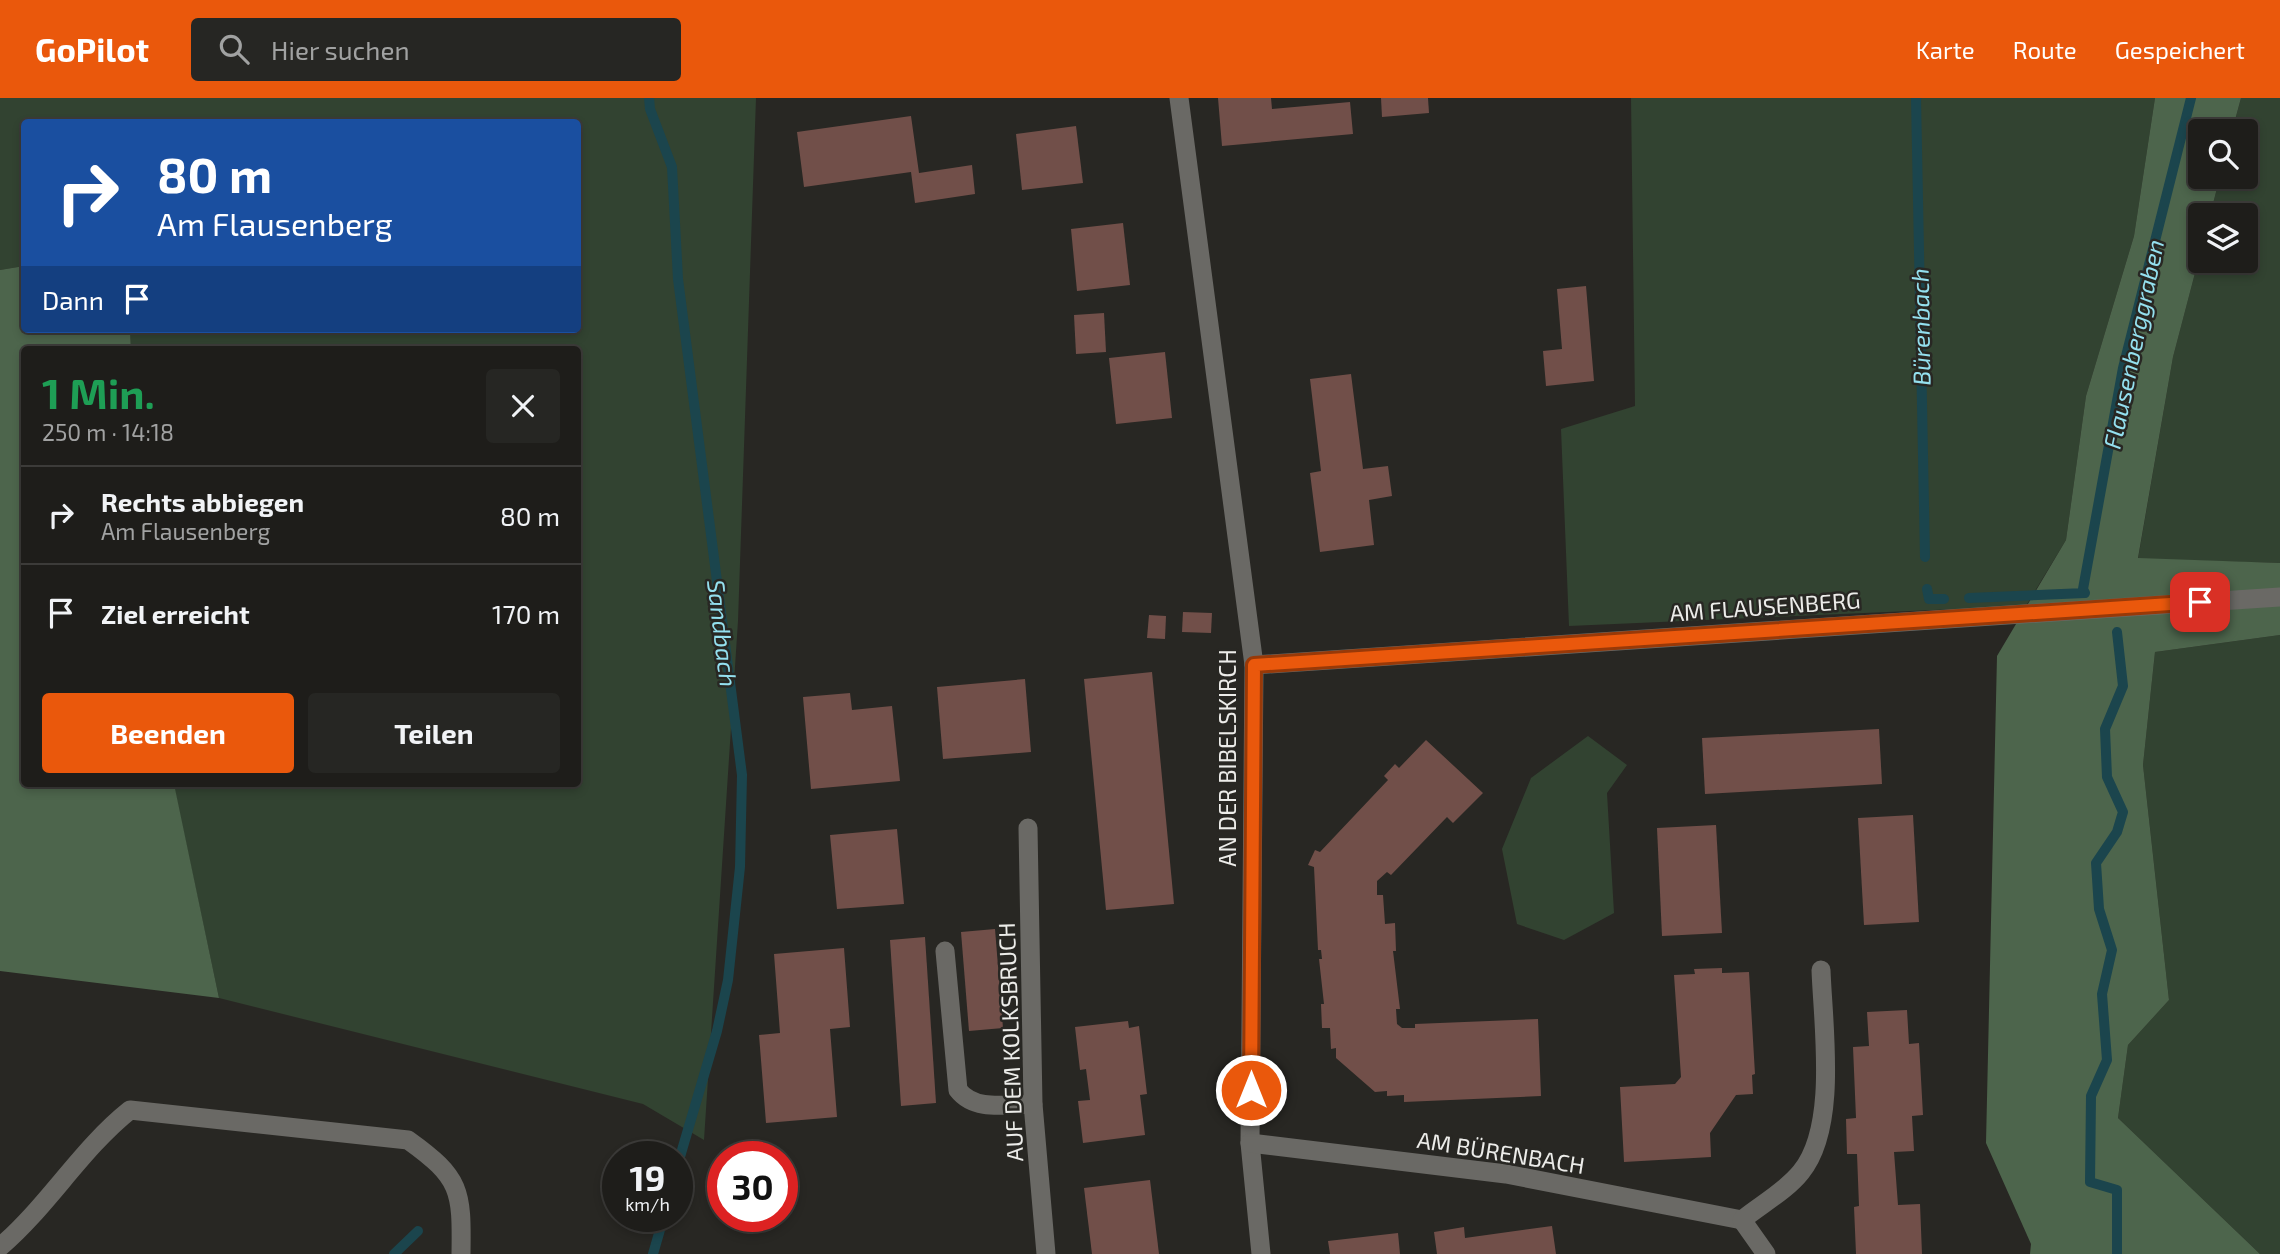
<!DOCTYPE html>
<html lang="de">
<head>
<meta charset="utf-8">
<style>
	body { margin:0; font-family:"Exo 2",sans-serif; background:#262623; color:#f1f3f6; height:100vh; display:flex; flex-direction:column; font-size:26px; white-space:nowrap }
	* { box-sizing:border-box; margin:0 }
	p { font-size:23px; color:#a1a2a2 }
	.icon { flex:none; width:38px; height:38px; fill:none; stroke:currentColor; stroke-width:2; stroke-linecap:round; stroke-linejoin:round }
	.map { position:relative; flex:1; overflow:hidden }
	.sheet { position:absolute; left:21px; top:248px; width:560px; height:441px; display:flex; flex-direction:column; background:#1e1d1a; border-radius:7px; box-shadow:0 4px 10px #0003,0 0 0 2px #3c3b39 }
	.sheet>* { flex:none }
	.top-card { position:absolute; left:21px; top:21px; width:560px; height:214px; border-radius:7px; box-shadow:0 4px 10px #0003,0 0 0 2px #3c3b39; background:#1a4fa0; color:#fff; overflow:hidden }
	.buttons { position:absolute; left:2188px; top:21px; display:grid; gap:14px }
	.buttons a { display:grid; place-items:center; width:70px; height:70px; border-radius:7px; background:#1e1d1a; box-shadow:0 4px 10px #0003,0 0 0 2px #3c3b39; font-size:35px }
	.speed { position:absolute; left:602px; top:1043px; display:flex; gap:14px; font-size:35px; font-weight:700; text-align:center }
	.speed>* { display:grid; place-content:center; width:91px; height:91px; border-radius:50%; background:#1e1d1a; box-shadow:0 4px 10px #0003,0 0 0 2px #3c3b39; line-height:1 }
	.speed small { font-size:18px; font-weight:400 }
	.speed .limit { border:10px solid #d22; background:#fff; color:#111 }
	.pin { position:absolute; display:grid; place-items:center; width:60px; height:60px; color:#fff; margin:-30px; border-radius:14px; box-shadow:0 4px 10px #0006 }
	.me { position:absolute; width:77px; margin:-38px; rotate:0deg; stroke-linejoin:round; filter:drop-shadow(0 0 5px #0008) }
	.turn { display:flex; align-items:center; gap:24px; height:147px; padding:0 21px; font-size:32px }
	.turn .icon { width:91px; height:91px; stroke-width:2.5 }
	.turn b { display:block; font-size:49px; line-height:60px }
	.then { display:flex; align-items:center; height:66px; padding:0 21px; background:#0003; gap:14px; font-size:26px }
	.round { display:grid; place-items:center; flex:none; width:74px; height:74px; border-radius:7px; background:#262623 }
	.headline { display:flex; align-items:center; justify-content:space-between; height:119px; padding:0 21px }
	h1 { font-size:42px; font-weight:700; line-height:52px; color:#1e9e55 }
	.cta { display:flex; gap:14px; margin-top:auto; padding:14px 21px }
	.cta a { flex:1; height:80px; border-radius:7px; background:#ea580c; color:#fff; font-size:28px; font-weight:700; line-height:80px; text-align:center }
	.cta a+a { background:#262623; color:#f1f3f6 }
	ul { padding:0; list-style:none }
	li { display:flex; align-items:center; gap:21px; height:98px; padding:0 21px; border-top:2px solid #3c3b39 }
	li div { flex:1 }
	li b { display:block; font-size:26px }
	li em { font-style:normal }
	header { display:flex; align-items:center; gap:42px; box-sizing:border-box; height:98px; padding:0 35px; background:#ea580c; color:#fff }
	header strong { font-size:33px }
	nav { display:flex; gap:38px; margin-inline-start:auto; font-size:24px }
	.search { width:490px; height:63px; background:#262623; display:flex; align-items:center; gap:18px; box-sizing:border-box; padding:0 24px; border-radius:7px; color:#a1a2a2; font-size:26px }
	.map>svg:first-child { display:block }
	.green { fill:#324331 }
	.forest { fill:#4d654c }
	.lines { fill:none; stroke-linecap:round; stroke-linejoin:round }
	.stream { stroke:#1b454d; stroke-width:10 }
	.building { fill:#714f49 }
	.service { stroke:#6a6965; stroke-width:19 }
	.minor { stroke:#6a6965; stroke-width:19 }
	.route-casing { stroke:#983908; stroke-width:18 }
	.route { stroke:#ea580c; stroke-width:12 }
	.labels { text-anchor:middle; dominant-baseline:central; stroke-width:5; stroke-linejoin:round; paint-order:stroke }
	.street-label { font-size:23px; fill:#ecece9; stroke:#282723 }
	.water-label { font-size:24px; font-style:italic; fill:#94e0ef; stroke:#282723 }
</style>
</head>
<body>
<header>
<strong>GoPilot</strong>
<div class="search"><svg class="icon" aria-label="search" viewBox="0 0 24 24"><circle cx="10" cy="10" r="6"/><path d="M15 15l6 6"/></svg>Hier suchen</div>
<nav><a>Karte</a><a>Route</a><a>Gespeichert</a></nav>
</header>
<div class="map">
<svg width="2280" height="1156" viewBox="0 0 2280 1156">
	<rect width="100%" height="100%" fill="#282723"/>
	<!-- green -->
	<g class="green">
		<path d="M 0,0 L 756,0 L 738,523 L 704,1042 L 643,1006 L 219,900 L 174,689 L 174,686 L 578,686 L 578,252 L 131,252 L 130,231 L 578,231 L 578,24 L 24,24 L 24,168 L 0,172 Z"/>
		<path d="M 1631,0 L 2155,0 L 2134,138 L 2086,298 L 2066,442 L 2026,508 L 1569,528 L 1561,331 L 1635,308 Z"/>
		<path d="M 2241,0 L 2280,0 L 2280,465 L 2138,461 L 2173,259 L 2200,156 L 2200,163 L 2245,163 L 2245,117 L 2210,117 L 2220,79 L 2245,79 L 2245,33 L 2232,33 Z"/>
		<path d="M 2280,537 L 2280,1156 L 2260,1156 L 2118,1020 L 2128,947 L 2169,902 L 2143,667 L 2155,554 Z"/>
		<path d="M 1588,638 L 1627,667 L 1607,695 L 1614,815 L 1564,842 L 1517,826 L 1502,751 L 1531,680 Z"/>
	</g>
	<!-- forest -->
	<g class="forest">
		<path d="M 2155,0 L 2241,0 L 2232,33 L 2200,33 L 2200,79 L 2220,79 L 2210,117 L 2200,117 L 2200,156 L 2173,259 L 2138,460 L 2280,465 L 2280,537 L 2155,554 L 2143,667 L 2169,902 L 2128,947 L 2118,1020 L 2260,1156 L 2030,1156 L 2031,1146 L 1986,1045 L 1997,558 L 2066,442 L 2086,298 L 2134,138 Z"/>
		<path d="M 24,168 L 24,231 L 130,231 L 131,252 L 24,252 L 24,686 L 174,686 L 219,900 L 0,873 L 0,172 Z"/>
	</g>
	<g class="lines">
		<!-- stream -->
		<g class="stream">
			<path d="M 649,0 L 650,11 L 672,69 L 678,181 L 742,677 L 740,769 L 728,882 L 717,933 L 677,1069"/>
			<path d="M 1916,0 L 1925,459"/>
			<path d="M 1927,491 L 1929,501 L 1944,501"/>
			<path d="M 1969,500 L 2085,495 L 2083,491 L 2123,270 L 2191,0"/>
			<path d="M 2117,534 L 2123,588 L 2105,631 L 2107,679 L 2123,714 L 2117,734 L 2096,765 L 2099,811 L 2112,852 L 2102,896 L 2107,962 L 2091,998 L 2090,1084 L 2117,1092 L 2117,1156"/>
			<path d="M 394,1156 L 418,1133"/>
			<path d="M 653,1156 L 664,1118"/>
		</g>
	</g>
	<!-- building -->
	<g class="building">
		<path d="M 1218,0 L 1271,0 L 1272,11 L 1350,4 L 1353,36 L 1222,48 Z"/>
		<path d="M 1381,0 L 1428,0 L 1429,15 L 1382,19 Z"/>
		<path d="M 911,18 L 919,75 L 972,67 L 975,96 L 915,105 L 911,74 L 804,89 L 797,34 Z"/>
		<path d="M 1076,28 L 1083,85 L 1022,92 L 1016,36 Z"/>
		<path d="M 1123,125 L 1130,187 L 1077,193 L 1071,131 Z"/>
		<path d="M 1586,188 L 1594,283 L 1546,288 L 1543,253 L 1562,251 L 1557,191 Z"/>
		<path d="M 1104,215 L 1106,254 L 1076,256 L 1074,217 Z"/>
		<path d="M 1165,254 L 1172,320 L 1116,326 L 1109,260 Z"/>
		<path d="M 1351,276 L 1363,371 L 1388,368 L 1392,398 L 1369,402 L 1374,447 L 1320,454 L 1310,375 L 1321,373 L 1310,281 Z"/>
		<path d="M 1183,514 L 1212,515 L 1211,535 L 1182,534 Z"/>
		<path d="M 1149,517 L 1166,518 L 1165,541 L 1147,540 Z"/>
		<path d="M 1152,574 L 1174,806 L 1106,812 L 1084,581 Z"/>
		<path d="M 1025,581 L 1031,654 L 943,661 L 937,589 Z"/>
		<path d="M 850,595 L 852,612 L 892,608 L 900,683 L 811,691 L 803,599 Z"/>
		<path d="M 1879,631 L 1882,686 L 1705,696 L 1702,640 Z"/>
		<path d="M 1426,642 L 1483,695 L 1453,725 L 1447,719 L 1391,777 L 1387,774 L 1377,783 L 1377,797 L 1383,797 L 1385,826 L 1395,825 L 1396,853 L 1393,853 L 1400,911 L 1396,911 L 1397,926 L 1402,930 L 1415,930 L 1415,926 L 1538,921 L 1541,998 L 1404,1004 L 1404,997 L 1387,998 L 1387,993 L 1375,994 L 1336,960 L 1336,950 L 1331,951 L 1330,930 L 1322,930 L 1321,906 L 1324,906 L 1319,861 L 1322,861 L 1321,852 L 1318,852 L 1314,769 L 1308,767 L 1315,752 L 1320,754 L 1388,682 L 1384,678 L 1395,666 L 1399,670 Z"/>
		<path d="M 1913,717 L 1919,824 L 1864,827 L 1858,720 Z"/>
		<path d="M 1716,727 L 1722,835 L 1662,838 L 1657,730 Z"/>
		<path d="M 897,731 L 904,806 L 837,811 L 830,737 Z"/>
		<path d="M 995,831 L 1003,930 L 969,933 L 961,834 Z"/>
		<path d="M 925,839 L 936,1005 L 901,1008 L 890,842 Z"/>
		<path d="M 844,850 L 850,929 L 830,931 L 837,1019 L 766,1025 L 759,937 L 780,935 L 774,856 Z"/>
		<path d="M 1722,870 L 1722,875 L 1749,874 L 1755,976 L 1752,977 L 1753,996 L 1736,997 L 1710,1035 L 1711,1059 L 1624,1064 L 1620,989 L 1675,986 L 1681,979 L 1674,877 L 1695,876 L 1694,871 Z"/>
		<path d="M 1907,912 L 1909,946 L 1919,945 L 1923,1017 L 1912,1018 L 1914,1053 L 1894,1054 L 1898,1107 L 1920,1106 L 1922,1156 L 1856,1156 L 1854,1109 L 1859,1108 L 1857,1056 L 1847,1056 L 1846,1021 L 1856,1020 L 1853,949 L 1869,948 L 1867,914 Z"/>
		<path d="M 1128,923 L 1129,930 L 1139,928 L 1147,996 L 1140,997 L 1145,1037 L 1083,1045 L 1078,1003 L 1090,1002 L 1086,971 L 1080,972 L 1075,929 Z"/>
		<path d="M 1150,1082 L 1159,1156 L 1092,1156 L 1084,1090 Z"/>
		<path d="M 1552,1128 L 1556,1156 L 1437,1156 L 1434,1134 L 1464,1129 L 1465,1140 Z"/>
		<path d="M 1398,1135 L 1400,1156 L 1330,1156 L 1328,1143 Z"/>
	</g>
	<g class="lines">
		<!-- service -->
		<g class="service">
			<path d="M 1254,567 L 2280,499"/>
			<path d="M 945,853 L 958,992 C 975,1014 1007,1006 1033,1006"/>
			<path d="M 0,1149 C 48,1108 81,1051 130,1012 L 408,1042 C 461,1080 462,1092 461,1156"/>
		</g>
		<!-- minor -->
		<g class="minor">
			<path d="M 1179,0 L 1254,567 L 1250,1045 L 1261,1156"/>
			<path d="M 1028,730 L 1033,1006 L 1046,1156"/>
			<path d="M 1250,1045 L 1506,1076 L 1742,1122"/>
			<path d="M 1766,1156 L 1742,1122 C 1760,1107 1786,1093 1801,1074 C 1838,1029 1823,928 1821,872"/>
		</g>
	</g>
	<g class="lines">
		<!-- route casing -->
		<g class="route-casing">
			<path id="route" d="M 1251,992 L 1254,567 L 2200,504"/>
		</g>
		<!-- route -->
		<use href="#route" class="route"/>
	</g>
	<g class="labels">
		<!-- street labels -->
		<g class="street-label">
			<text transform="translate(1765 508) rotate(-4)">AM FLAUSENBERG</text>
			<text transform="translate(1227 660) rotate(-90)">AN DER BIBELSKIRCH</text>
			<text transform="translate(1010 944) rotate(-92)">AUF DEM KOLKSBRUCH</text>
			<text transform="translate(1501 1054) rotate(9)">AM BÜRENBACH</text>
		</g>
		<!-- water labels -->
		<g class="water-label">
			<text transform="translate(1920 229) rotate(-91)">Bürenbach</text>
			<text transform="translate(2133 246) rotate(-78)">Flausenberggraben</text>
			<text transform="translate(723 535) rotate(83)">Sandbach</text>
		</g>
	</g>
</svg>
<div class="buttons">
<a><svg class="icon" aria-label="search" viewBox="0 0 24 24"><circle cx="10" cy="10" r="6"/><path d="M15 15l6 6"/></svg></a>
<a><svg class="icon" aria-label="layers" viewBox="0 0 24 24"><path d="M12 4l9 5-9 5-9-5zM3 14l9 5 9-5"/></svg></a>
</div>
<div class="speed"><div>19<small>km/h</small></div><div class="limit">30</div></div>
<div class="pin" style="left:2200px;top:504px;background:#d93025"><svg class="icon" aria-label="arrive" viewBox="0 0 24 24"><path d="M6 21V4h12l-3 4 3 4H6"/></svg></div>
<svg class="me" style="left:1251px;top:992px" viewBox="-20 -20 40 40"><circle r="17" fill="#ea580c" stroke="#fff" stroke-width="3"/><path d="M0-11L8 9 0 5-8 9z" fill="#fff"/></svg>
<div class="top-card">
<div class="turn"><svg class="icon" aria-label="right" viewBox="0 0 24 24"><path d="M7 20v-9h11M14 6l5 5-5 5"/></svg><div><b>80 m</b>Am Flausenberg</div></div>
<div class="then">Dann<svg class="icon" aria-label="arrive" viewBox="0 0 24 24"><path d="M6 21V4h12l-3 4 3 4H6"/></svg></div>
</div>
<section class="sheet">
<div class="headline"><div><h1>1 Min.</h1><p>250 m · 14:18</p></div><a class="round"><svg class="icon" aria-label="close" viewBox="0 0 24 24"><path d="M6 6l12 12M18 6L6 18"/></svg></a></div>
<ul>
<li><svg class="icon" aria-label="right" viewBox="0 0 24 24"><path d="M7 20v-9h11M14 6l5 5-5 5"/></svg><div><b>Rechts abbiegen</b><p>Am Flausenberg</p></div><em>80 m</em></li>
<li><svg class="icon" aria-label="arrive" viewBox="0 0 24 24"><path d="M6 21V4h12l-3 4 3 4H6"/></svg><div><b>Ziel erreicht</b></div><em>170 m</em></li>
</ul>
<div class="cta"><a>Beenden</a><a>Teilen</a></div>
</section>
</div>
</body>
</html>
